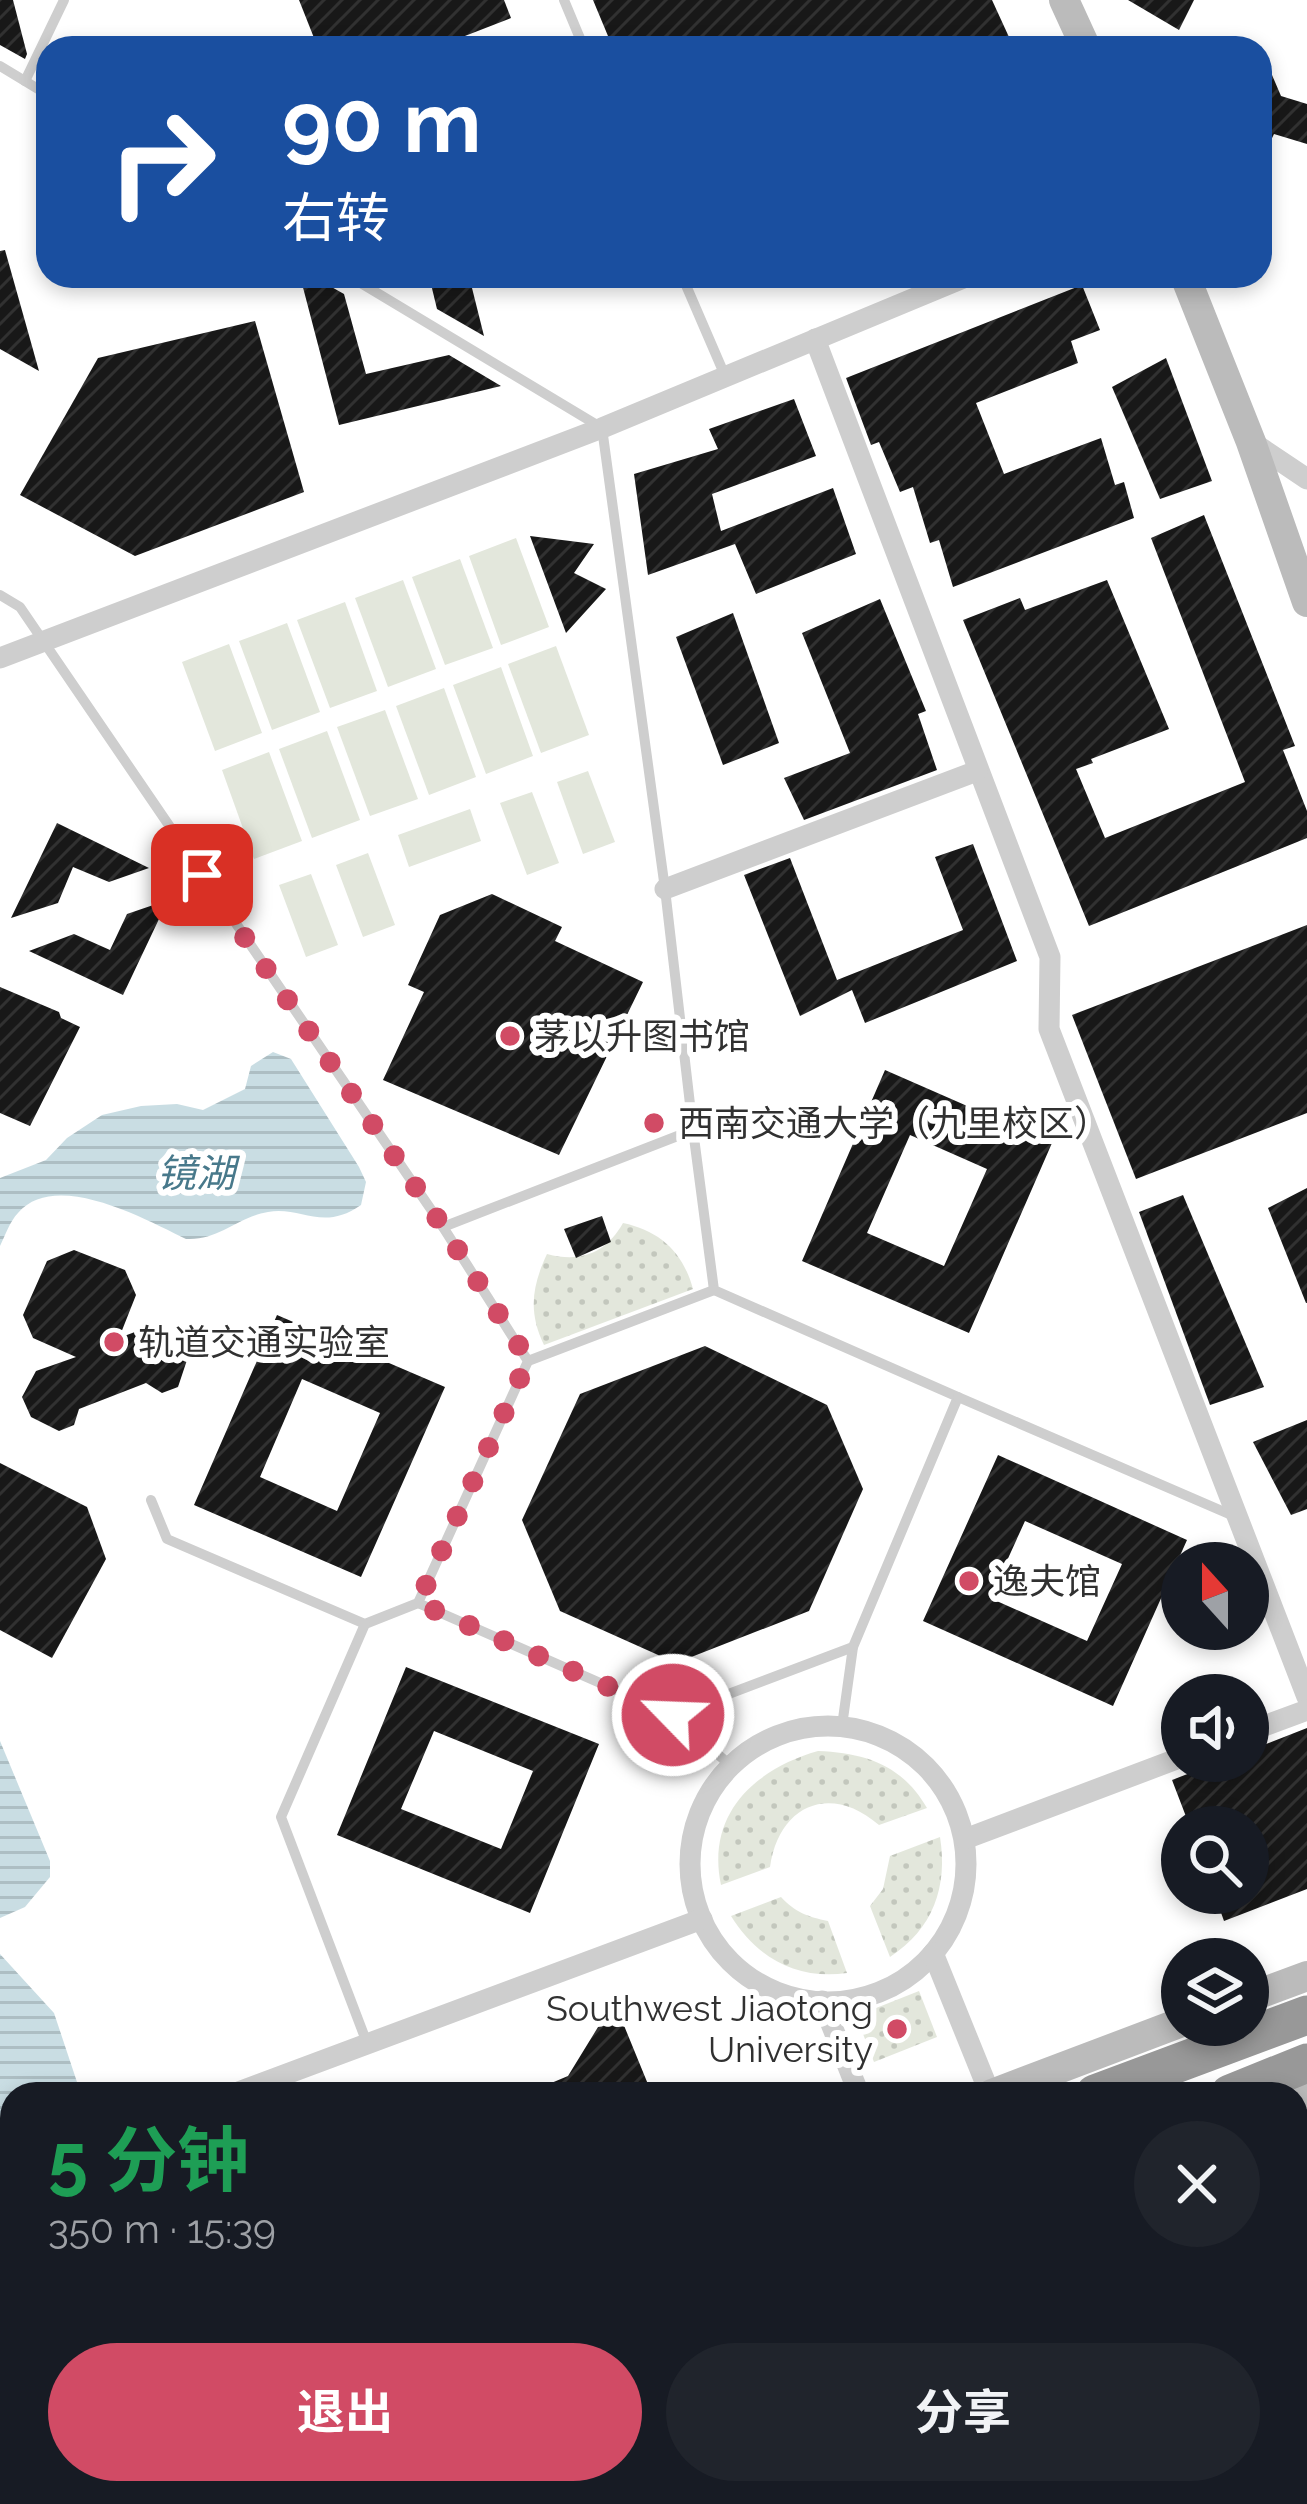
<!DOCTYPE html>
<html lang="zh">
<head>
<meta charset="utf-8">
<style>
	body { margin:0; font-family:Raleway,"Noto Sans SC",sans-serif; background:#20242c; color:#f1f3f6; height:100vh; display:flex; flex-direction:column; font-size:45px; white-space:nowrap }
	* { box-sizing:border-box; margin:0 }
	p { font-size:39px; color:#9ea1a6 }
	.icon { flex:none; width:66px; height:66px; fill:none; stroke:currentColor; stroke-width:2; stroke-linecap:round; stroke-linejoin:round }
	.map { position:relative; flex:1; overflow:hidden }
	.panel { position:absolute; left:0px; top:2082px; width:1308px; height:423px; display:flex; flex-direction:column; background:#171b24; border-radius:36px 36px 0 0; box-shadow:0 6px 18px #0003 }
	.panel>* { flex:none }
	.top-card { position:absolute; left:36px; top:36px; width:1236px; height:252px; border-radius:36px; box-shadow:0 6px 18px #0003; background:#1a4fa0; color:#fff; overflow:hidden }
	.needle { width:78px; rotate:339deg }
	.fabs { position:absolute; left:1161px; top:1542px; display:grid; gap:24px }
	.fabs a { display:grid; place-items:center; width:108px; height:108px; border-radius:50%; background:#171b24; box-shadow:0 6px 18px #0003; font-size:60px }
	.pin { position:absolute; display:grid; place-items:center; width:102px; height:102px; color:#fff; margin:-51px; border-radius:24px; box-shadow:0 6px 18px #0006 }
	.me { position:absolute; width:132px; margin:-66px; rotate:294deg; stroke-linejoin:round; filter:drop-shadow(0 0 9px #0008) }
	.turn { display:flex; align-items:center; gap:42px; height:252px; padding:0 48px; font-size:54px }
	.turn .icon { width:156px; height:156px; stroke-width:2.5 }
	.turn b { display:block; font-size:84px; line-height:102px }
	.round { display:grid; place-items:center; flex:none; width:126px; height:126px; border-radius:63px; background:#20242c }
	.overview { display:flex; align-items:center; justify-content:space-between; height:204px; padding:0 48px }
	h1 { font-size:72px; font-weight:700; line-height:90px; color:#1e9e55 }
	.cta { display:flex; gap:24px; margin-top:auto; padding:24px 48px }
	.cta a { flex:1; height:138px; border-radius:72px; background:#d14b65; color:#fff; font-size:48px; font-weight:700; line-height:138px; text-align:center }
	.cta a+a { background:#20242c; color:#f1f3f6 }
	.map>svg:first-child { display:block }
	.green { fill:url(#green-dots) }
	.pitch { fill:#e3e7dc }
	.water { fill:url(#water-rules) }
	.building { fill:url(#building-hatch); fill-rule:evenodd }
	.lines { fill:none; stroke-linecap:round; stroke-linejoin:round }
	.lane { stroke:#cecece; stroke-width:10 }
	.street { stroke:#cecece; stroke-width:21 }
	.secondary { stroke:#bbb; stroke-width:30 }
	.highway { stroke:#989898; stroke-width:39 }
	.route { stroke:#d14b65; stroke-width:21; stroke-dasharray:0 37.8 }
	.poi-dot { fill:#d14b65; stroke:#fff; stroke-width:4.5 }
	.labels { text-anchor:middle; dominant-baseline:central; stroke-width:12; stroke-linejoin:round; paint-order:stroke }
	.poi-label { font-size:36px; fill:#313131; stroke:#fff; text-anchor:start }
	.water-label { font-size:39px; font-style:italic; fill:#48798b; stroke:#fff }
</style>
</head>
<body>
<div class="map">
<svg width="1307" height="2504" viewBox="0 0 1307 2504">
	<defs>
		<pattern id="green-dots" width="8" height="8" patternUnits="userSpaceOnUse" patternTransform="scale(3)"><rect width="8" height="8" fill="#e3e7dc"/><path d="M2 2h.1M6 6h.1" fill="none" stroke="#c3c7bd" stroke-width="1.8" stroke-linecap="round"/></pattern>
		<pattern id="water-rules" width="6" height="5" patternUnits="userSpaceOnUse" patternTransform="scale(3)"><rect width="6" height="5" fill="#c9dde3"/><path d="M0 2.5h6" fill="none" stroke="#adbec3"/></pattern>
		<pattern id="building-hatch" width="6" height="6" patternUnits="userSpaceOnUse" patternTransform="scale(3)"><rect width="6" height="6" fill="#181818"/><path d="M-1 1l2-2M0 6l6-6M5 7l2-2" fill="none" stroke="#313131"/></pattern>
	</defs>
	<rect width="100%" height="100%" fill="#fff"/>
	<!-- green -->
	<g class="green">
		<path d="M 623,1223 C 660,1231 683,1252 693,1289 L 544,1345 C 528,1312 532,1286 547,1254 C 581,1263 606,1253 623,1223 Z"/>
		<path d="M 818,1751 C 866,1753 902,1765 927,1808 L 879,1825 C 831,1783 779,1804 770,1867 L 721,1885 C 706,1814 755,1769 818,1751 Z"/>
		<path d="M 940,1837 C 948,1887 933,1929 890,1957 L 870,1906 L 883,1889 L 890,1856 Z"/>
		<path d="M 781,1897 C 795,1912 808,1917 828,1921 L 847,1973 C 797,1980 757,1958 731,1916 Z"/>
		<path d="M 919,1991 L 937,2037 L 874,2062 L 856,2016 Z"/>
	</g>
	<!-- pitch -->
	<g class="pitch">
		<path d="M 516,538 L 549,627 L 501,645 L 469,556 Z"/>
		<path d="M 460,559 L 493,648 L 445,665 L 412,577 Z"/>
		<path d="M 403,580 L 436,669 L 388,687 L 355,598 Z"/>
		<path d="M 345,602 L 377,691 L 330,708 L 297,620 Z"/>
		<path d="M 287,623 L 320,712 L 272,730 L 239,641 Z"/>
		<path d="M 229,644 L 262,733 L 215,751 L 182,662 Z"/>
		<path d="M 556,646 L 589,735 L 541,753 L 508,664 Z"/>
		<path d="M 501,667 L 533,756 L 486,774 L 453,685 Z"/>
		<path d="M 444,688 L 476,777 L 429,795 L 396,706 Z"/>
		<path d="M 385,710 L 418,799 L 370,816 L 337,727 Z"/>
		<path d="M 327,731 L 360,820 L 312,838 L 279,749 Z"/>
		<path d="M 269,752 L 302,841 L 254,859 L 222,770 Z"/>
		<path d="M 588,771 L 615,842 L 583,854 L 557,782 Z"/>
		<path d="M 532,792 L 559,863 L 527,875 L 500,803 Z"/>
		<path d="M 470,809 L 481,841 L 409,867 L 398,835 Z"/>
		<path d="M 368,853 L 395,925 L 363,937 L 336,865 Z"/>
		<path d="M 311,874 L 338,945 L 306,957 L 279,885 Z"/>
	</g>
	<!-- water -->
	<g class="water">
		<path d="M 273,1052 L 291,1059 L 359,1167 L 366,1182 L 361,1205 C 323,1232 301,1206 268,1212 C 238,1217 218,1241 186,1239 C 146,1220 56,1169 18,1213 C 10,1221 5,1236 0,1246 L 0,1178 L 46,1160 L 67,1138 L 102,1115 L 141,1106 L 177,1104 L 203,1110 L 245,1089 L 251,1066 Z"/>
		<path d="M 0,1741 L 50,1861 L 50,1877 L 25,1907 L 0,1918 Z"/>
		<path d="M 0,1954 L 54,2013 L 81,2094 L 12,2094 L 12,2119 L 0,2121 Z"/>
	</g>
	<!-- building -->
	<g class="building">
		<path d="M 0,0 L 13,0 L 27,54 L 25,59 L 0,45 Z"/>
		<path d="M 299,0 L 504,0 L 511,18 L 434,48 L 318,48 Z"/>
		<path d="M 593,0 L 992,0 L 1014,48 L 613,48 Z"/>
		<path d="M 1128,0 L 1194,0 L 1179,30 Z"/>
		<path d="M 1260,47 L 1281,96 L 1307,104 L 1307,144 L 1274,134 L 1260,163 Z"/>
		<path d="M 5,250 L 39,371 L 0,349 L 0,251 Z"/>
		<path d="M 300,276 L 312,276 L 344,294 L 366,374 L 449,355 L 501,386 L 339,425 Z"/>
		<path d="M 429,276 L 469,276 L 484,336 L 437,309 Z"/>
		<path d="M 1082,285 L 1100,330 L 1071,341 L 1078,363 L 976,403 L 1004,474 L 1101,438 L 1115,485 L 1124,482 L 1134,518 L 953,587 L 939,540 L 930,543 L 913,487 L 900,492 L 879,442 L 871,445 L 846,378 Z"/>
		<path d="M 255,321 L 304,492 L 135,556 L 20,495 L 98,358 Z"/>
		<path d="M 1166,358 L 1212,481 L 1160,499 L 1112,387 Z"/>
		<path d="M 794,399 L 816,456 L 712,494 L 721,531 L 833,488 L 856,554 L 756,594 L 735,544 L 648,575 L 634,474 L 718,449 L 709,429 Z"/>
		<path d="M 1204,515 L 1295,746 L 1283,750 L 1307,811 L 1307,838 L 1089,926 L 963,620 L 1020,598 L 1025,610 L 1107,580 L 1169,729 L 1091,759 L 1093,763 L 1076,769 L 1105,838 L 1245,782 L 1151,538 Z"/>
		<path d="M 530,536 L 594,544 L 574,573 L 606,589 L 566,633 Z"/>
		<path d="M 880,599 L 926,711 L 918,714 L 937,770 L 804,820 L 784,778 L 850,753 L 802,633 Z"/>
		<path d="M 733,613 L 779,743 L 723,765 L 676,637 Z"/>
		<path d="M 57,823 L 149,868 L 109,882 L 73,867 L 58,903 L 11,918 Z"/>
		<path d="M 973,844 L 1017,961 L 865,1023 L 852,990 L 800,1016 L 744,875 L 790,858 L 837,980 L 963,930 L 935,857 Z"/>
		<path d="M 492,894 L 562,927 L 555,941 L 643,982 L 559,1155 L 383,1080 L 424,992 L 408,985 L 440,915 Z"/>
		<path d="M 168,900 L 123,995 L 29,951 L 74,934 L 110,950 L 127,914 Z"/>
		<path d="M 1307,925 L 1307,1113 L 1136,1179 L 1072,1015 Z"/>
		<path d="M 0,987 L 59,1012 L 61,1018 L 80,1027 L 30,1126 L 0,1113 Z"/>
		<path d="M 885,1070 L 1052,1143 L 969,1333 L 802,1261 ZM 910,1135 L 987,1169 L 944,1266 L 867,1233 Z"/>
		<path d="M 1307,1188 L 1307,1303 L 1306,1303 L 1268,1208 Z"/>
		<path d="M 1183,1195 L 1264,1387 L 1210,1405 L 1139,1212 Z"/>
		<path d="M 602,1216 L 611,1242 L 576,1258 L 564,1229 Z"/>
		<path d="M 74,1250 L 125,1270 L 136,1295 L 119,1338 L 156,1324 L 182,1333 L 190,1351 L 178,1387 L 162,1393 L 146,1383 L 79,1409 L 74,1425 L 59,1431 L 31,1417 L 22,1397 L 36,1371 L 76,1357 L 33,1338 L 23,1315 L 47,1261 Z"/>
		<path d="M 277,1315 L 445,1387 L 361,1577 L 194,1505 ZM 302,1379 L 380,1413 L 337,1511 L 260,1477 Z"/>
		<path d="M 705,1346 L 827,1405 L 863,1489 L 809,1611 L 676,1663 L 560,1611 L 522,1520 L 580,1394 Z"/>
		<path d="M 1307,1420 L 1307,1509 L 1291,1515 L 1253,1442 Z"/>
		<path d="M 998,1455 L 1187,1540 L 1113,1706 L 923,1621 ZM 1025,1521 L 1122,1564 L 1087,1641 L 990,1598 Z"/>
		<path d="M 0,1463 L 87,1507 L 106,1559 L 52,1658 L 0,1630 Z"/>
		<path d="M 406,1667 L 599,1744 L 530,1913 L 337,1835 ZM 434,1731 L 533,1771 L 501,1849 L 401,1809 Z"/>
		<path d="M 1307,1728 L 1307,1889 L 1224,1921 L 1214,1893 L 1248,1893 L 1248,1827 L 1190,1827 L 1172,1780 L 1221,1761 L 1248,1761 L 1248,1751 Z"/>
		<path d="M 614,2001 L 652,2094 L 525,2094 L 568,2076 Z"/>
	</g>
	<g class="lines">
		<!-- lane -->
		<g class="lane">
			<path d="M 564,0 L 584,48"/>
			<path d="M 0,66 L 48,95"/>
			<path d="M 25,81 L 64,0"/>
			<path d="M 682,276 L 726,378"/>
			<path d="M 0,595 L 20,607 L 443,1227 L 693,1130 L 665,889 L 602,428 L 349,276"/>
			<path d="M 693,1130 L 714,1290 L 958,1397 L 853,1647 L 842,1726"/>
			<path d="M 443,1227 L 528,1361 L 418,1603 L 673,1715 L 730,1765"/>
			<path d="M 528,1361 L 714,1290"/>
			<path d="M 958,1397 L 1236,1517"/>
			<path d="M 151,1500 L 167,1539 L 365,1624 L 418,1603"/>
			<path d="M 365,1624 L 281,1817 L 367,2043"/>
			<path d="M 673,1715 L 853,1647"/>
		</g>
		<!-- street -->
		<g class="street">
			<path d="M 815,339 L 1050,957 L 1049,1029 L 1307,1697"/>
			<path d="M 1252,442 L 1307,479"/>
			<path d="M 0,658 L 602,428 L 968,276"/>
			<path d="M 665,889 L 977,771"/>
			<circle cx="828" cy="1864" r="138"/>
			<path d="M 1248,1732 L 1307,1710"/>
			<path d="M 965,1839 L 1182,1757"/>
			<path d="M 933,1953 L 990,2094"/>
			<path d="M 822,2001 L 859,2094"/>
			<path d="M 233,2094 L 702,1919"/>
			<path d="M 0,2172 L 12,2169"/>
			<path d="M 1147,2493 L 1151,2504"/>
		</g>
		<!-- secondary -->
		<g class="secondary">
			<path d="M 1064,0 L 1086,48"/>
			<path d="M 1185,276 L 1251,442 L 1307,602"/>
			<path d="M 1248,1998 L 1307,1976"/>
			<path d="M 992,2094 L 1182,2022"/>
			<path d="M 1296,2096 L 1307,2092"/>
			<path d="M 83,2504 L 108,2493"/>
			<path d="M 373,2504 L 395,2493"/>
		</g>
		<!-- highway -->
		<g class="highway">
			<path d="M 1095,2094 L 1307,2015"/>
			<path d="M 1230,2094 L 1307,2063"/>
			<path d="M 147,2504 L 171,2493"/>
			<path d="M 290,2504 L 314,2493"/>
		</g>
	</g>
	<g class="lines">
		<!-- route -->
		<path class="route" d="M 202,875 L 443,1227 L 528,1360 L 418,1603 L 673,1715"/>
	</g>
	<!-- markers -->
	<g class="poi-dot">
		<circle cx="510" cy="1036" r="12"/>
		<circle cx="654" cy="1123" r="12"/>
		<circle cx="114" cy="1342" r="12"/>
		<circle cx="969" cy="1581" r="12"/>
		<circle cx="897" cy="2029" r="12"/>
	</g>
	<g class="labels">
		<!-- poi labels -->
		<g class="poi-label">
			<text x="534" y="1036">茅以升图书馆</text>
			<text x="678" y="1123">西南交通大学（九里校区）</text>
			<text x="138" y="1342">轨道交通实验室</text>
			<text x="993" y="1581">逸夫馆</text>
			<text x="873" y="2008" text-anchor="end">Southwest Jiaotong<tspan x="873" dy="41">University</tspan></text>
		</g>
		<!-- water labels -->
		<g class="water-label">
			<text x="196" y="1173">镜湖</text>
		</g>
	</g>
</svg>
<div class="fabs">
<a><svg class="needle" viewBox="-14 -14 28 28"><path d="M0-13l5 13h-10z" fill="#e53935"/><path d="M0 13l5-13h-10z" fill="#9ea1a6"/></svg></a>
<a><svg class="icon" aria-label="sound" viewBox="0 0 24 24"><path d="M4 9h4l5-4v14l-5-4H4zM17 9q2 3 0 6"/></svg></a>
<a><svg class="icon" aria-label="search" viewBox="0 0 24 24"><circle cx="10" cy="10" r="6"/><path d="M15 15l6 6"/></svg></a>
<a><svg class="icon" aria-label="layers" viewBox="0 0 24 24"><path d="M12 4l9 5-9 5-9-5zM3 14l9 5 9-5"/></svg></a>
</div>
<div class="pin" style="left:202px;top:875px;background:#d93025"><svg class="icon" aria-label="arrive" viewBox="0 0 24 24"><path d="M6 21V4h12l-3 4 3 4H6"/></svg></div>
<svg class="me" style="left:673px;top:1715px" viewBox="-20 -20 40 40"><circle r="17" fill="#d14b65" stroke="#fff" stroke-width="3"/><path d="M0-11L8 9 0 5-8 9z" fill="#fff"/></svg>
<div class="top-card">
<div class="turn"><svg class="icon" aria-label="right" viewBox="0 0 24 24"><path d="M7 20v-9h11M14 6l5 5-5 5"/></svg><div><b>90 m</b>右转</div></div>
</div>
<section class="panel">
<div class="overview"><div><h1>5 分钟</h1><p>350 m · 15:39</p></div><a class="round"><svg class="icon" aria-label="close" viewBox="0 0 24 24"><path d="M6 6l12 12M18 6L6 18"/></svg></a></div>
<div class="cta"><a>退出</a><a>分享</a></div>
</section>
</div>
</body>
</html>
